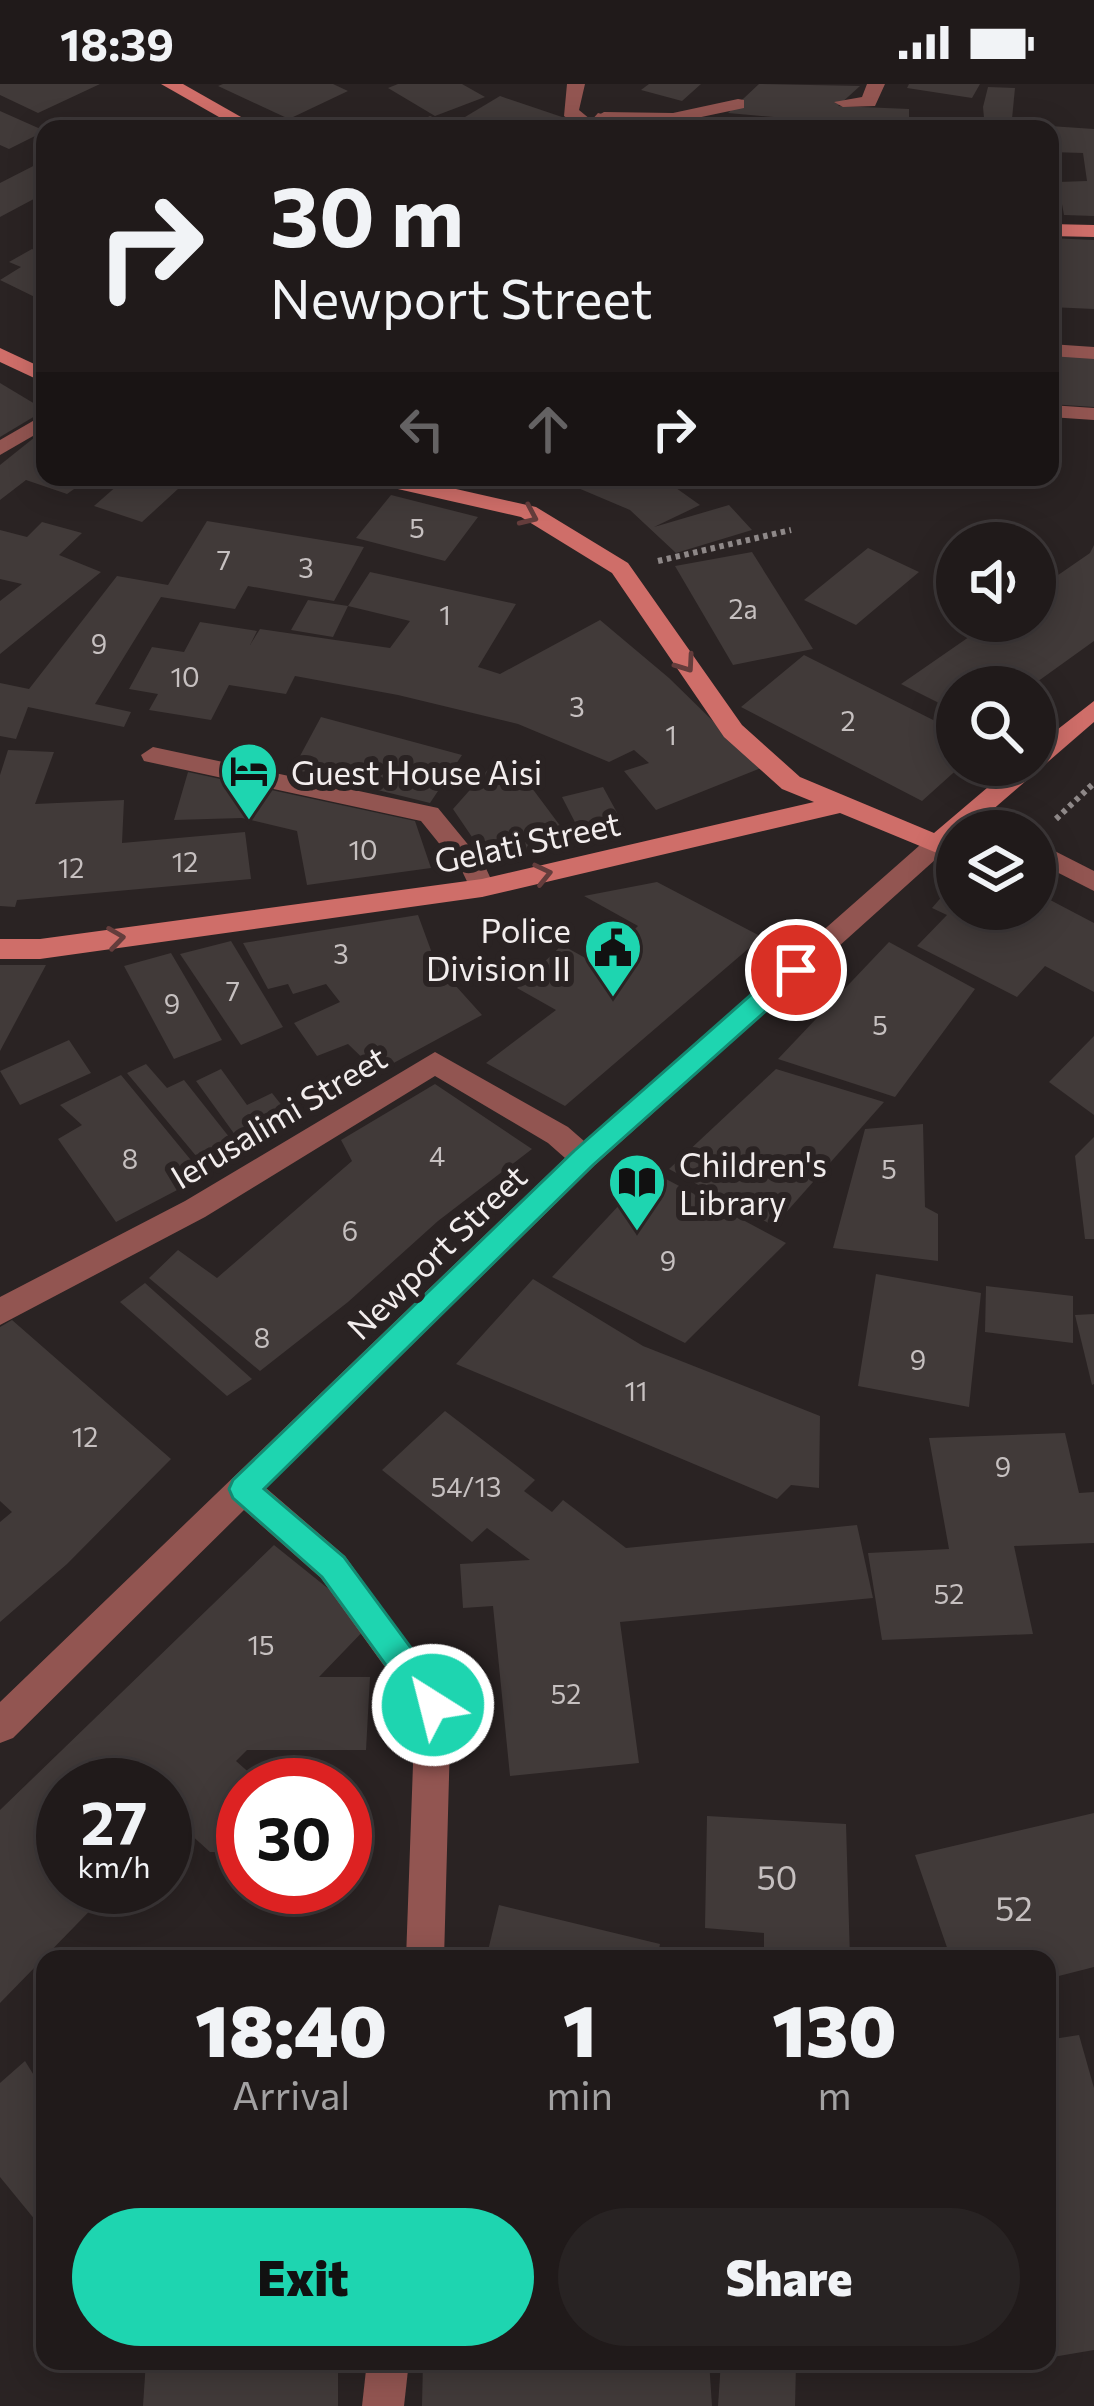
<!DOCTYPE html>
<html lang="en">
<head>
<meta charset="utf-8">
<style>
	body { margin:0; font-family:Commissioner,sans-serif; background:#282323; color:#f1f3f6; height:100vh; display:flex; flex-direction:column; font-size:45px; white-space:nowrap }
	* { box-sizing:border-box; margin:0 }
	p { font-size:39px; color:#a2a1a2 }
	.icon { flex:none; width:66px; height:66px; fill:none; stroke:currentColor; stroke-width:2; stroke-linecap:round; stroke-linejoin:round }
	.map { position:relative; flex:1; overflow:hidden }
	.drawer { position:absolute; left:36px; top:1866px; width:1020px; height:420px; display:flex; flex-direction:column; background:#201a1a; border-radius:24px; box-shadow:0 6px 30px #0003,0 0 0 3px #3d3839 }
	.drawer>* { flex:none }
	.hud { position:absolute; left:36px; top:36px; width:1023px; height:366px; border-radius:24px; box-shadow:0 6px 30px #0003,0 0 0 3px #3d3839; background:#201a1a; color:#f1f3f6; overflow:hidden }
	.tools { position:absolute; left:936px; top:438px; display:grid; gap:24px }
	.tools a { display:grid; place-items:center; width:120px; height:120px; border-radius:50%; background:#201a1a; box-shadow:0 6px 30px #0003,0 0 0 3px #3d3839; font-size:60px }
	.speed { position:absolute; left:36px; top:1674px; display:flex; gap:24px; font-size:60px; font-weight:700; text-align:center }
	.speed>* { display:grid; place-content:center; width:156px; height:156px; border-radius:50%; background:#201a1a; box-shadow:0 6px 30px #0003,0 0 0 3px #3d3839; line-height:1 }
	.speed small { font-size:30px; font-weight:400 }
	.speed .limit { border:18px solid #d22; background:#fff; color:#111 }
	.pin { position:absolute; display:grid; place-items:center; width:102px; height:102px; color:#fff; margin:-51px; border:6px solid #fff; border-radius:50%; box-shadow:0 3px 12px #0007 }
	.me { position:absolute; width:132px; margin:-66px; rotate:324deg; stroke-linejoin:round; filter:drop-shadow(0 0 9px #0008) }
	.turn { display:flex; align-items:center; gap:42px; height:252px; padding:0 36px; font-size:54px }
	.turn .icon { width:156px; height:156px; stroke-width:2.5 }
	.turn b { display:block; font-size:84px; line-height:102px }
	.lanes { display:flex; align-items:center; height:114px; padding:0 36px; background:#0003; justify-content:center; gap:60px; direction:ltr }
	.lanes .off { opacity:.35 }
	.eta { display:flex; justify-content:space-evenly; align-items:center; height:204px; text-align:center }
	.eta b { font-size:72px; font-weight:800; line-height:84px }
	.primary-button { display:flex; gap:24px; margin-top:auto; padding:24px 36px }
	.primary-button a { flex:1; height:138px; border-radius:72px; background:#1ed5b0; color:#111; font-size:48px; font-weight:800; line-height:138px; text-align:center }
	.primary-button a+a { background:#282323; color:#f1f3f6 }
	.status { display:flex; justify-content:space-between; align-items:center; height:84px; padding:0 60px; background:#201a1a; direction:ltr }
	.status svg { height:33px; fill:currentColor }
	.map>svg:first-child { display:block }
	.building { fill:#413a39 }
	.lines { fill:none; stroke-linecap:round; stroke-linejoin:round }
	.path { stroke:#8e8888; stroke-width:6; stroke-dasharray:4.5 4.5; stroke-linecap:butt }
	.lane { fill:#925551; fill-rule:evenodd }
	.street { fill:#925551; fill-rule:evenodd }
	.secondary { fill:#cf6e69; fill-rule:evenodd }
	.oneway { stroke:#643d3c }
	.route { fill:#1ed5b0; stroke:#148a72; stroke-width:3 }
	.labels { text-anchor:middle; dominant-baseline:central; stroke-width:12; stroke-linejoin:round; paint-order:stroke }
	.number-label { font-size:27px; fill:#c6c0c0 }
	.poi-label { font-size:33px; fill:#f2eded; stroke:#2a2323; text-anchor:start }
	.street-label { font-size:33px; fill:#f2eded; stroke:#2a2323 }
	.near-number-label { font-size:33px; fill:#c6c0c0 }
</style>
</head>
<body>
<div class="status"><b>18:39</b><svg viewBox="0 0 49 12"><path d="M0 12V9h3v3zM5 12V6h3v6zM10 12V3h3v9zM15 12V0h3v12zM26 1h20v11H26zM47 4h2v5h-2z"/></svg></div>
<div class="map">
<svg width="1094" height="2322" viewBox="0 0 1094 2322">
	<rect width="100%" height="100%" fill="#2a2323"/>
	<!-- building -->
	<g class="building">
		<path d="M 0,0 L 100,0 L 38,29 L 0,11 Z"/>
		<path d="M 223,0 L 333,0 L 348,7 L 289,35 L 218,2 Z"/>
		<path d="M 398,0 L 462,0 L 485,13 L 435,32 L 388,4 Z"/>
		<path d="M 649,0 L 701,0 L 682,17 L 641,6 Z"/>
		<path d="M 759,0 L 860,2 L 838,22 L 909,25 L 909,45 L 728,29 Z"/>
		<path d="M 909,0 L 980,0 L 972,14 L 907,4 Z"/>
		<path d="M 988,3 L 1015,4 L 1012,35 L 1033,37 L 1034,45 L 985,45 L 983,23 Z"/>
		<path d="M 500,12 L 568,35 L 552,45 L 484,45 L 460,36 Z"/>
		<path d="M 0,27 L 45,47 L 9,65 L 0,61 Z"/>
		<path d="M 430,32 L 445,38 L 460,45 L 402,45 Z"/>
		<path d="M 703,33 L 782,40 L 782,45 L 702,45 Z"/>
		<path d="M 627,36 L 698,40 L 697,45 L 619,45 Z"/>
		<path d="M 1050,42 L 1094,45 L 1094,132 L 1064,131 L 1058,98 L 1087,97 L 1083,69 L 1050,68 Z"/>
		<path d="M 45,76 L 45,109 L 0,133 L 0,99 Z"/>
		<path d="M 1050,154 L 1094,156 L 1094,225 L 1050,223 Z"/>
		<path d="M 32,165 L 45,171 L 45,218 L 0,196 L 21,183 L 9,178 Z"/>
		<path d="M 1050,269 L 1094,272 L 1094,323 L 1050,320 Z"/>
		<path d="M 0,299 L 45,326 L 0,353 Z"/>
		<path d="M 45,345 L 45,393 L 91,393 L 67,410 L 26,396 L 0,416 L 0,381 Z"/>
		<path d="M 127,393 L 191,393 L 142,438 L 94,422 Z"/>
		<path d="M 552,393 L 707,393 L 695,403 L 686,400 L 676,404 L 700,421 L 654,443 L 729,421 L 752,446 L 676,469 L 630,426 Z"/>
		<path d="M 391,411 L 478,433 L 445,477 L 356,454 Z"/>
		<path d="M 207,437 L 364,463 L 334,517 L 248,502 L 235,525 L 161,513 L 95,620 L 131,628 L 124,643 L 28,623 L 16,655 L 0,652 L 0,599 L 29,605 L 117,492 L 168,501 Z"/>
		<path d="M 42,438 L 82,449 L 59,471 L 101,488 L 0,570 L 0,517 L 22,500 L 0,495 L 0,446 L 27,453 Z"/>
		<path d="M 1094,461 L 1094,557 L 1030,603 L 957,603 L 957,628 L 901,600 L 992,537 L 1035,537 L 1035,507 L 1090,469 Z"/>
		<path d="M 868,464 L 919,488 L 856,541 L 804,516 Z"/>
		<path d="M 752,468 L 813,565 L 733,581 L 675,482 Z"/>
		<path d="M 370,488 L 516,520 L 478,583 L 500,590 L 600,536 L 669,594 L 761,684 L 656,726 L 624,687 L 649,679 L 634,666 L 609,678 L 518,640 L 398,611 L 295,592 L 286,610 L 229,601 L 211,636 L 149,626 L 158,610 L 129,605 L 152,563 L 184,568 L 200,538 L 257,547 L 250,561 L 260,545 L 390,564 L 410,537 L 348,522 L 333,553 L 291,546 L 308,516 L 348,522 Z"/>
		<path d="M 804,571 L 957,648 L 957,681 L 962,681 L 922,717 L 741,623 Z"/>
		<path d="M 321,633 L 462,671 L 430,719 L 293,685 Z"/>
		<path d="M 8,666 L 54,668 L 35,720 L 124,716 L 122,759 L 245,748 L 251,795 L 17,816 L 15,823 L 0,822 L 0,691 Z"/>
		<path d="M 492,681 L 501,690 L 517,684 L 570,755 L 527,764 L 532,770 L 491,781 L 453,725 Z"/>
		<path d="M 188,688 L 415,737 L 431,784 L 307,801 L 297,747 L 242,734 L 174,736 Z"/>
		<path d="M 603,703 L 621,736 L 579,746 L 562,713 Z"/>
		<path d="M 957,795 L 957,825 L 1035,825 L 1035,808 L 1094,839 L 1094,908 L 1045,882 L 1017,913 L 917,862 L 947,831 L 932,824 Z"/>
		<path d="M 657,798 L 762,853 L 565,1022 L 486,979 L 556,926 L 517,904 L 562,861 L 598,881 L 638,842 L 584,812 Z"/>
		<path d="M 418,831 L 436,880 L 482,931 L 377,988 L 348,960 L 317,972 L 294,939 L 340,918 L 326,900 L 293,910 L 288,900 L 268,905 L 243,859 Z"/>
		<path d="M 231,857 L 283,943 L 241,961 L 180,870 Z"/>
		<path d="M 889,858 L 975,905 L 895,1013 L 778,975 Z"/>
		<path d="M 171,869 L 222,956 L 174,975 L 124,882 Z"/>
		<path d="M 0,881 L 46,881 L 0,967 Z"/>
		<path d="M 1094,952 L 1094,1031 L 1049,998 Z"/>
		<path d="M 69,956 L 91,989 L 20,1021 L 0,987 Z"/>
		<path d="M 146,980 L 167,1004 L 184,996 L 241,1068 L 207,1085 L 127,989 Z"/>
		<path d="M 221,985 L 247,1021 L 272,1009 L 298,1042 L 246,1066 L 196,997 Z"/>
		<path d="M 776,985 L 884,1018 L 774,1142 L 669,1085 Z"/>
		<path d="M 121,991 L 204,1092 L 116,1138 L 58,1055 L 82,1041 L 60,1021 Z"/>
		<path d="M 435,1000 L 532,1065 L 438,1137 L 348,1218 L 260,1287 L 149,1194 L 178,1166 L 217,1194 L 352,1077 L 341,1056 Z"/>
		<path d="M 923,1040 L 925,1123 L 938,1130 L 938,1177 L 833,1164 L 865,1045 Z"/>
		<path d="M 1094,1053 L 1094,1155 L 1085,1155 L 1075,1072 Z"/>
		<path d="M 651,1087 L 786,1159 L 685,1259 L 552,1193 Z"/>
		<path d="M 876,1190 L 981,1209 L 969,1323 L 858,1302 Z"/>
		<path d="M 533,1195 L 643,1262 L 820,1332 L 819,1404 L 791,1401 L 777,1415 L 456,1280 Z"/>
		<path d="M 145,1199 L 252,1295 L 227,1312 L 120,1218 Z"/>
		<path d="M 986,1202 L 1073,1212 L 1073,1259 L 985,1248 Z"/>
		<path d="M 1094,1230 L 1094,1300 L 1092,1301 L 1075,1231 Z"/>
		<path d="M 12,1236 L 171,1375 L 67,1480 L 0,1538 L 0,1438 L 12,1428 L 0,1417 L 0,1243 Z"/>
		<path d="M 445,1327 L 535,1396 L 524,1407 L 552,1428 L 563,1416 L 626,1464 L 857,1441 L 873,1514 L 620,1538 L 639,1679 L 510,1692 L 493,1522 L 463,1524 L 460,1480 L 530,1476 L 487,1444 L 472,1458 L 382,1386 Z"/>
		<path d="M 1065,1349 L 1079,1409 L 1094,1408 L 1094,1459 L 1014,1462 L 1033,1550 L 882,1556 L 868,1469 L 949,1465 L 929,1354 Z"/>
		<path d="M 274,1461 L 371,1539 L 319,1593 L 370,1593 L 366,1666 L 247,1666 L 236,1677 L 263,1701 L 243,1701 L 243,1768 L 210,1768 L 177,1738 L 165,1751 L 165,1701 L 63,1701 L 63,1803 L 113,1803 L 0,1919 L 0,1726 Z"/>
		<path d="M 1094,1729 L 1094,1883 L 1047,1895 L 1047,1875 L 951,1875 L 915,1771 Z"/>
		<path d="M 707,1732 L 846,1740 L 850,1875 L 764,1875 L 764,1849 L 705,1844 Z"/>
		<path d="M 499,1821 L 660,1860 L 657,1875 L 486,1875 Z"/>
		<path d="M 1079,1951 L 1094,2004 L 1094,2266 L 1047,2274 L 1047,1956 Z"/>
		<path d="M 25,1977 L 45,2009 L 45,2148 L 0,2093 L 0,1999 Z"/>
		<path d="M 146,2277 L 338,2277 L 338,2322 L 143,2322 Z"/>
		<path d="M 423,2277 L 709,2277 L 712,2322 L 422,2322 Z"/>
		<path d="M 721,2277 L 796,2281 L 795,2322 L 718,2322 Z"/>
	</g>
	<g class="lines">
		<!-- path -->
		<g class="path">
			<path d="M 658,477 L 791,446"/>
			<path d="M 1056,735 L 1094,699"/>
		</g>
		<!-- lane -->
		<g class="lane">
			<path d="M 567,0 L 585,0 L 579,26 L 602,45 L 584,45 L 564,32 Z"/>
			<path d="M 867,0 L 885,0 L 875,22 L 843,23 L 834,18 L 862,13 Z"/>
			<path d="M 738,15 L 744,16 L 744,24 L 673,39 L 604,38 L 595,33 L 604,28 L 673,29 Z"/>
			<path d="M 1050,260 L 1094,263 L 1094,275 L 1050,272 Z"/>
			<path d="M 1050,321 L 1094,324 L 1094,336 L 1050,333 Z"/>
			<path d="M 45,330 L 45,345 L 0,371 L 0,356 Z"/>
		</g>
		<!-- street -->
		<g class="street">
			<path d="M 598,29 L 613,33 L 603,45 L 584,45 Z"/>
			<path d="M 153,663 L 438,724 L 484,780 L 495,804 L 482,813 L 473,810 L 463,789 L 421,737 L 144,677 L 141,671 Z"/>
			<path d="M 971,721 L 1010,741 L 1014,747 C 992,747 973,749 958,730 Z"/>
			<path d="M 937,751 L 950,760 L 946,766 L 594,1082 L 266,1404 L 345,1472 L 451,1621 L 444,1875 L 406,1875 L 415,1625 L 321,1494 L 244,1426 L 13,1654 L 0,1659 L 0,1618 L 565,1074 L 548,1059 L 435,992 L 205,1133 L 0,1241 L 0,1213 L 185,1117 L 435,968 L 568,1043 L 584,1057 L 928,754 Z"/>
			<path d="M 1035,757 L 1094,787 L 1094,807 L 1035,777 Z"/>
			<path d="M 367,2277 L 409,2277 L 404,2322 L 362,2322 Z"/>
		</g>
		<!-- secondary -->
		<g class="secondary">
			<path d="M 161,0 L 183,0 L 262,45 L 240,45 Z"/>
			<path d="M 1050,140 L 1094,141 L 1094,153 L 1050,152 Z"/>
			<path d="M 0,264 L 45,285 L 45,299 L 0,278 Z"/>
			<path d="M 364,393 L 403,393 L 536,423 L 628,479 L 742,641 L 800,693 L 934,749 L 1014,681 L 1035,681 L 1035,663 L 1094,617 L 1094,638 L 968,747 L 957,747 L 957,757 L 937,769 L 840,729 L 482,813 L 40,875 L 0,875 L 0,855 L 40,855 L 482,795 L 814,718 L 782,705 L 724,653 L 612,489 L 521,433 L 367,398 Z"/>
		</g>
	</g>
	<!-- one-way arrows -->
	<defs><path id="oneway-chevron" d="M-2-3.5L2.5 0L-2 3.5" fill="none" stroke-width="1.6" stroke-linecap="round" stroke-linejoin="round" transform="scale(3)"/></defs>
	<g class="oneway">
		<use href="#oneway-chevron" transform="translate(529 432) rotate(24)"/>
		<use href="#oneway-chevron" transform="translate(686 580) rotate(55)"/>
		<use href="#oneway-chevron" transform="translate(543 790) rotate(-13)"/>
		<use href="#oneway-chevron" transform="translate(116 854) rotate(-8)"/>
	</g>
	<!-- route -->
	<path class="route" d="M 796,877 L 805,879 L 805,892 L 593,1081 L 264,1405 L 344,1473 L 445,1610 L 449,1621 L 445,1631 L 433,1636 L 422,1631 L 322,1493 L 233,1414 L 229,1405 L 233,1396 L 574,1067 L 787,879 Z"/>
	<!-- icons -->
	<defs>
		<g id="hotel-pin" transform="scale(3)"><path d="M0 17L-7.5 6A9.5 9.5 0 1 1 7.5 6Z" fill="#1ed5b0" stroke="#2a2323"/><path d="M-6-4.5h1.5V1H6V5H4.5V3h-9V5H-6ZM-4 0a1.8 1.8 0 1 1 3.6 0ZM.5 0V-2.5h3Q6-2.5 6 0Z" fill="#111"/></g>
		<g id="civic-pin" transform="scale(3)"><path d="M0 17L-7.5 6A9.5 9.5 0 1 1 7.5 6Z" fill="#1ed5b0" stroke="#2a2323"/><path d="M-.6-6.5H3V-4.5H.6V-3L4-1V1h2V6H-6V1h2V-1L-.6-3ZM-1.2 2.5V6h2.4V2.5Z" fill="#111"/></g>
		<g id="library-pin" transform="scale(3)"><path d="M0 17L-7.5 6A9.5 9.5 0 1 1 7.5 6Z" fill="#1ed5b0" stroke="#2a2323"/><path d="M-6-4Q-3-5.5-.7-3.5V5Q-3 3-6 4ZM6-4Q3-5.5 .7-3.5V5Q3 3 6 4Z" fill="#111"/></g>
	</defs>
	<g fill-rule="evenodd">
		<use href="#hotel-pin" x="249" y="687"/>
		<use href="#civic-pin" x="613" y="864"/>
		<use href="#library-pin" x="637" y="1098"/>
	</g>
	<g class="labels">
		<!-- number labels -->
		<g class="number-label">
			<text x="417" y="443">5</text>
			<text x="224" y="475">7</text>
			<text x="306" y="483">3</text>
			<text x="743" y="524">2a</text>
			<text x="445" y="530">1</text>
			<text x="99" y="559">9</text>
			<text x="185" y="592">10</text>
			<text x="577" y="622">3</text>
			<text x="848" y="636">2</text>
			<text x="671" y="650">1</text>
			<text x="363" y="765">10</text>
			<text x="185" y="777">12</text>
			<text x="71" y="783">12</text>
			<text x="341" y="869">3</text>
			<text x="233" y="906">7</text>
			<text x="172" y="919">9</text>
			<text x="880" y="940">5</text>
			<text x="437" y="1071">4</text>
			<text x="130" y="1074">8</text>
			<text x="889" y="1084">5</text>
			<text x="350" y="1146">6</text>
			<text x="668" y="1176">9</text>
			<text x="262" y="1253">8</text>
			<text x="918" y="1275">9</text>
			<text x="636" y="1306">11</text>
			<text x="85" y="1352">12</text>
			<text x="1003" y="1382">9</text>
			<text x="466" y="1402">54/13</text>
			<text x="949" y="1509">52</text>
			<text x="261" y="1560">15</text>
			<text x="566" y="1609">52</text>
		</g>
		<!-- poi labels -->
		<g class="poi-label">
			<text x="291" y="687">Guest House Aisi</text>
			<text x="571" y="845" text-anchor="end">Police<tspan x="571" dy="38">Division II</tspan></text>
			<text x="679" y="1079">Children's<tspan x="679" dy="38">Library</tspan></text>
		</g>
		<!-- street labels -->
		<g class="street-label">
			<text transform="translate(527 757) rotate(-12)">Gelati Street</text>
			<text transform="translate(278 1032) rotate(-31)">Ierusalimi Street</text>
			<text transform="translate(436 1167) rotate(-44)">Newport Street</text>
		</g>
		<!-- near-number labels -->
		<g class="near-number-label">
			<text x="777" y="1792">50</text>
			<text x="1014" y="1823">52</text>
		</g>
	</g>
</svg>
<div class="tools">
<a><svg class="icon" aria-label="sound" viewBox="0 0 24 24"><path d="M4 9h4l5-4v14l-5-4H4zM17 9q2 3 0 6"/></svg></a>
<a><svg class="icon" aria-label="search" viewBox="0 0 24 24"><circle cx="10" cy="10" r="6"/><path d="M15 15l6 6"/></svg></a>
<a><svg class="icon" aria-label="layers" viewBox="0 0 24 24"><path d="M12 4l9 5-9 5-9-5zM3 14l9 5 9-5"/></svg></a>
</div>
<div class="speed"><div>27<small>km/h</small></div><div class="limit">30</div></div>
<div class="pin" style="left:796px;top:886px;background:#d93025"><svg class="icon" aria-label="arrive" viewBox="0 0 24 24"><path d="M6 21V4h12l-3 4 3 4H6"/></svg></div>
<svg class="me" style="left:433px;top:1621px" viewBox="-20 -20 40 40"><circle r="17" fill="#1ed5b0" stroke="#fff" stroke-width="3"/><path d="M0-11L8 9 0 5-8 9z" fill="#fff"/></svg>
<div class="hud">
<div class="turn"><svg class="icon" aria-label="right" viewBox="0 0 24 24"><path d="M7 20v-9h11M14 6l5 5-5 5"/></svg><div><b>30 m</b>Newport Street</div></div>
<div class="lanes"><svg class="icon off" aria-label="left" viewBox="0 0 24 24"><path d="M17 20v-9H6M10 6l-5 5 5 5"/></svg><svg class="icon off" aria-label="ahead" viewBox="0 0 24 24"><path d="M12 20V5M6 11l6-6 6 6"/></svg><svg class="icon" aria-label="right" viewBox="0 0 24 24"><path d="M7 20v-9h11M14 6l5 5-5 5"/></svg></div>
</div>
<section class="drawer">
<div class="eta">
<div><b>18:40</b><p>Arrival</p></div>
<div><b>1</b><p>min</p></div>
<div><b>130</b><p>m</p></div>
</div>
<div class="primary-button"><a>Exit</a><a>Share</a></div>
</section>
</div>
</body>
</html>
